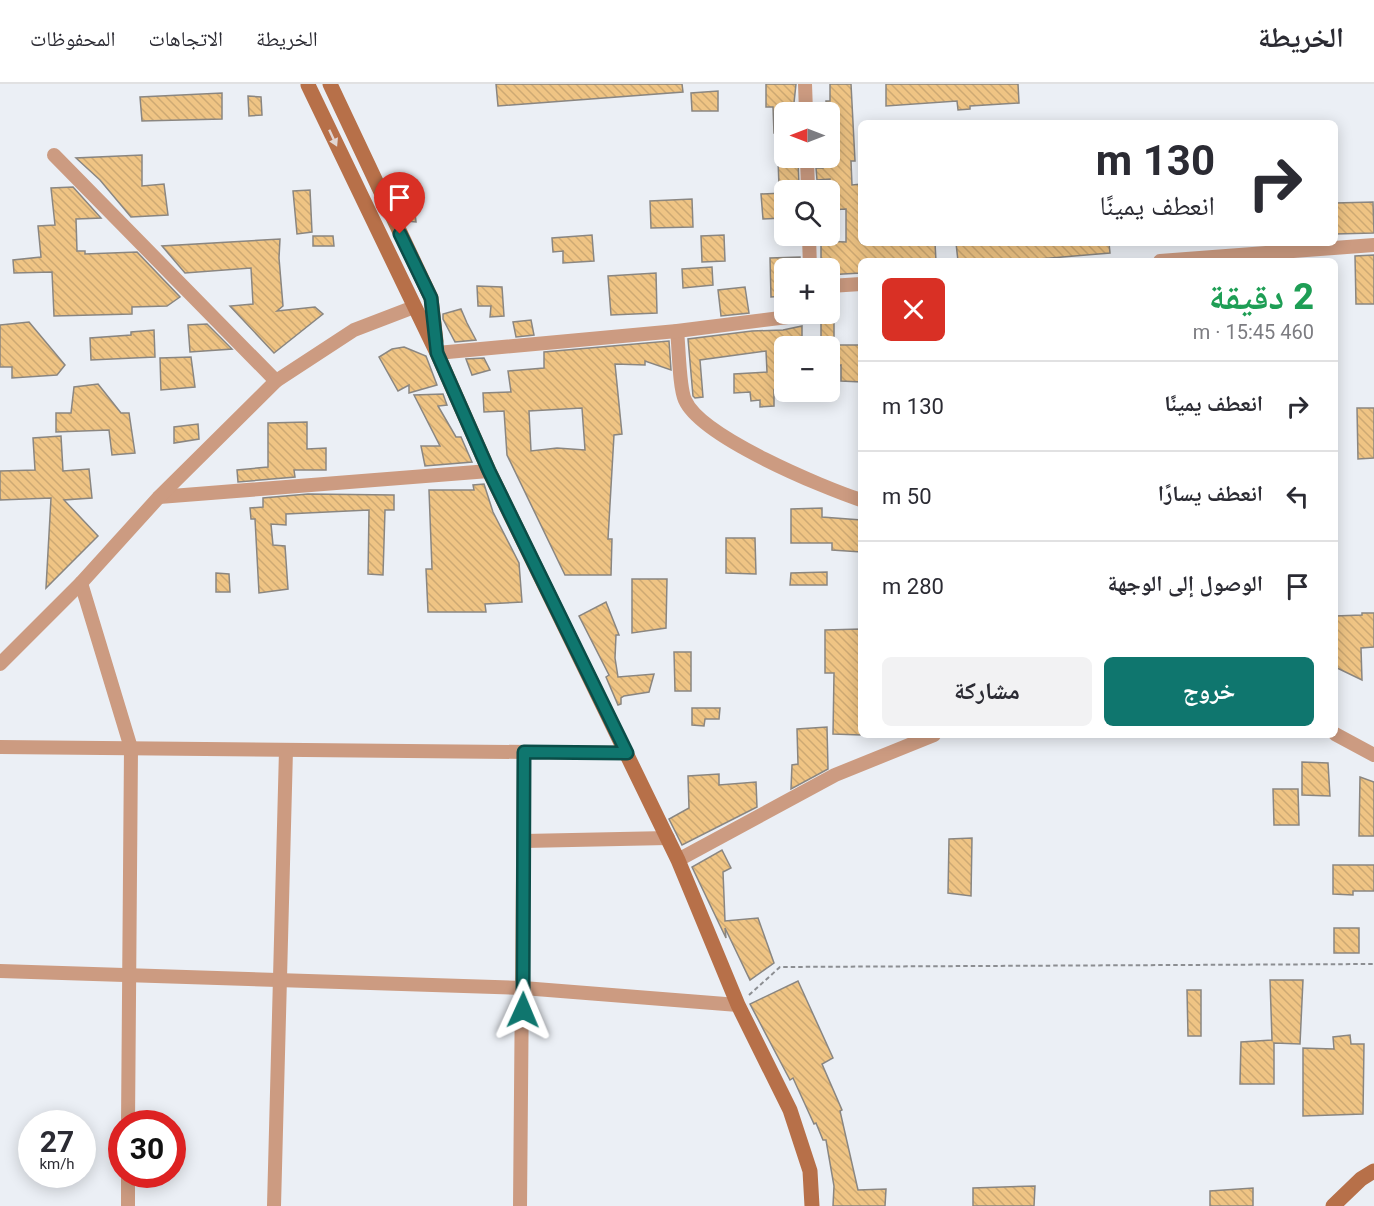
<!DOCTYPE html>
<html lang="ar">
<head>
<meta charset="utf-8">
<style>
	body { margin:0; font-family:Roboto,"Noto Naskh Arabic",sans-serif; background:#f2f2f3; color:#2b2b33; direction:rtl; height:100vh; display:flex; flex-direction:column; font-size:22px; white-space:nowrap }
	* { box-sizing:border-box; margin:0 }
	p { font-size:20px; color:#7c7c81 }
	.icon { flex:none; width:33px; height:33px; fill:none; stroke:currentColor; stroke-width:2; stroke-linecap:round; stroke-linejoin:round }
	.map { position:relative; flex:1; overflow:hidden; direction:ltr }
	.sheet { position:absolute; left:858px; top:174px; width:480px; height:480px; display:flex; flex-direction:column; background:#fff; border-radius:9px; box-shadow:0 3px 15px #0003; direction:rtl }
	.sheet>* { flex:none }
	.top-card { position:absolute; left:858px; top:36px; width:480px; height:126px; border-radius:9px; box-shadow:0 3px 15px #0003; direction:rtl; background:#fff; color:#2b2b33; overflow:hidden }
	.needle { width:39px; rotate:270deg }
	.controls { position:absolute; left:774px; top:18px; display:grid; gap:12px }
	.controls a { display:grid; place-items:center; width:66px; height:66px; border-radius:9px; background:#fff; box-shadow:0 3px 15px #0003; font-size:30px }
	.speed { position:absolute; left:18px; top:1026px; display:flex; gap:12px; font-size:30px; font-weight:700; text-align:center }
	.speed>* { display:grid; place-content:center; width:78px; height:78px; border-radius:50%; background:#fff; box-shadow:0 3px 15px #0003; line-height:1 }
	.speed small { font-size:15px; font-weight:400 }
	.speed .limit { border:9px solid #d22; background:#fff; color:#111 }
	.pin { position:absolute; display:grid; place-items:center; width:51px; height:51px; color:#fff; margin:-62px -26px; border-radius:50% 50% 50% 0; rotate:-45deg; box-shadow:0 0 6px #0007 }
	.pin .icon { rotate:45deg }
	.me { position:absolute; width:66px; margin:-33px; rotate:1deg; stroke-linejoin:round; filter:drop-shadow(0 0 4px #0008) }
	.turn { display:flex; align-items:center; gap:21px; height:126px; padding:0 24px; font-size:27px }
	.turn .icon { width:78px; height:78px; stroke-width:2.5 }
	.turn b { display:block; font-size:42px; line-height:51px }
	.round { display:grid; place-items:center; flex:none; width:63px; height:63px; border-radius:9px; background:#f2f2f3 }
	.summary { display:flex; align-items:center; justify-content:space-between; height:102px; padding:0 24px }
	h1 { font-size:36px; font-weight:800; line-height:45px; color:#1e9e55 }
	.primary-button { display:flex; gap:12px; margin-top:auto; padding:12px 24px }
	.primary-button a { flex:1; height:69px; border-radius:9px; background:#0f766e; color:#fff; font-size:24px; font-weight:800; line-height:69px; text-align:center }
	.primary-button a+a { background:#f2f2f3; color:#2b2b33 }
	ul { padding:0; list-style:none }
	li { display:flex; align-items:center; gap:18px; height:90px; padding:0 24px; border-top:2px solid #e1e1e2 }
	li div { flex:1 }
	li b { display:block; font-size:22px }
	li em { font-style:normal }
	header { display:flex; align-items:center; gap:36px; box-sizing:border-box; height:84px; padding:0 30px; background:#fff; border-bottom:2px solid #e1e1e2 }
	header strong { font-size:28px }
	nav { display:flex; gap:33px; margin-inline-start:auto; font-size:21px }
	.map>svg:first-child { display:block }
	.building { fill:url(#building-back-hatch); stroke:#8a8681; stroke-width:1.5; fill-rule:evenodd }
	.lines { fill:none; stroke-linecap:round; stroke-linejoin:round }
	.path { stroke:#8c8e92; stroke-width:2; stroke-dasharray:4.5 3; stroke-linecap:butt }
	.street { stroke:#cc9b81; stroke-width:14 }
	.secondary { stroke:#b77049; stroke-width:15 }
	.oneway { fill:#e1d6d3 }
	.route-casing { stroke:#0a4d48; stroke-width:15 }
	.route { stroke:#0f766e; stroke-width:10 }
</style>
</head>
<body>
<header>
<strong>الخريطة</strong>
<nav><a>الخريطة</a><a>الاتجاهات</a><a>المحفوظات</a></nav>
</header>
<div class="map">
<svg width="1374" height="1122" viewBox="0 0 1374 1122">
	<defs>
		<pattern id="building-back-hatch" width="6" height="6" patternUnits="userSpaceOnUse" patternTransform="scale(1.5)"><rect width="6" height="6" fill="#efc484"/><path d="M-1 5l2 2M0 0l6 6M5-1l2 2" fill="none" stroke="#cda973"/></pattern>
	</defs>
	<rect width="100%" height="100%" fill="#ebeff5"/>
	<!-- building -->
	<g class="building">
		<path d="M 496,0 L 682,0 L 683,8 L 498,22 Z"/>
		<path d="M 766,0 L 796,0 L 793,28 L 784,28 L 784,49 L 774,49 L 773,23 L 766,23 Z"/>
		<path d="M 830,0 L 851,0 L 855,77 L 851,77 L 852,101 L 861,100 L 861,159 L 935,159 L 936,177 L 861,177 L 861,189 L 843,190 L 830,191 L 830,184 L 821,184 L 821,157 L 846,158 L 846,125 L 830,126 L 830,95 L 817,96 L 816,84 L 823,84 L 823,74 L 830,74 L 830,28 L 826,28 L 826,17 L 830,17 Z"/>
		<path d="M 886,0 L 1018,0 L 1019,19 L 970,22 L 970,25 L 958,26 L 957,17 L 886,22 Z"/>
		<path d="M 718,7 L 718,27 L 692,27 L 691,9 Z"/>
		<path d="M 222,9 L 222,35 L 142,37 L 140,13 Z"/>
		<path d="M 248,12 L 261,13 L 262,31 L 249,32 Z"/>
		<path d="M 142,71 L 142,102 L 164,100 L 168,131 L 131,133 L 100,96 L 76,74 Z"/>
		<path d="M 778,76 L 798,76 L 799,102 L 779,102 Z"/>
		<path d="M 411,92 L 416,138 L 406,137 L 401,119 L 397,120 L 395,114 L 392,94 Z"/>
		<path d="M 73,103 L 101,134 L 76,135 L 77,167 L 85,167 L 85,170 L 137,168 L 180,213 L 167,222 L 132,223 L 132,230 L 54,232 L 52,188 L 14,189 L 13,176 L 41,173 L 38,142 L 55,141 L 51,104 Z"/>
		<path d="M 310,106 L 312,148 L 297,150 L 293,107 Z"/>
		<path d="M 784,109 L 784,134 L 763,135 L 761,110 Z"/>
		<path d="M 692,115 L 693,143 L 651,144 L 650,117 Z"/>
		<path d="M 1373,118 L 1374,149 L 1335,150 L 1335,119 Z"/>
		<path d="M 592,151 L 594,177 L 563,179 L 563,167 L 553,168 L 552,154 Z"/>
		<path d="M 724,151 L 725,177 L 702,178 L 701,152 Z"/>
		<path d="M 313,152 L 333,152 L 334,162 L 313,162 Z"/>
		<path d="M 280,155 L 279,174 L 283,222 L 277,227 L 315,223 L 323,230 L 274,269 L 230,222 L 253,220 L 251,184 L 185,189 L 162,162 Z"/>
		<path d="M 956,159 L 1109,159 L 1110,169 L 1027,176 L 958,177 Z"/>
		<path d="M 1374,171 L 1374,220 L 1356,220 L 1355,172 Z"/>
		<path d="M 800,173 L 800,184 L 784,184 L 784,212 L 771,213 L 770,174 Z"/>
		<path d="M 712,183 L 713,201 L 683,204 L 682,185 Z"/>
		<path d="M 656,189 L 657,229 L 611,231 L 608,192 Z"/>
		<path d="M 477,202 L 502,203 L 504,232 L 490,233 L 491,222 L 478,222 Z"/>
		<path d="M 745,203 L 749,229 L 721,232 L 718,206 Z"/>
		<path d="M 461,225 L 467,239 L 476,256 L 455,258 L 443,235 L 443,230 Z"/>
		<path d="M 531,236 L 534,251 L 516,253 L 513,238 Z"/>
		<path d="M 29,238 L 65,281 L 57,291 L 12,294 L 12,283 L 0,283 L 0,241 Z"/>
		<path d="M 834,238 L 834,261 L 861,261 L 861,298 L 841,297 L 841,281 L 830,284 L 830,262 L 821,262 L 821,239 Z"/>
		<path d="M 207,240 L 232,265 L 190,268 L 188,241 Z"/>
		<path d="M 802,242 L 802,262 L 784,262 L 784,305 L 774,306 L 774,322 L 760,323 L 760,316 L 751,317 L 750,308 L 734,309 L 734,290 L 767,288 L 766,267 L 700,276 L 703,313 L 695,314 L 693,312 L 688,255 L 752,247 L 783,246 Z"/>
		<path d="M 154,246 L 155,273 L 91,276 L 90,254 L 131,251 L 131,248 Z"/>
		<path d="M 669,257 L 671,286 L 645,277 L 645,281 L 615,280 L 622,350 L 614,351 L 608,455 L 612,455 L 611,491 L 565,491 L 507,371 L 504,327 L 484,328 L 483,309 L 511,308 L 508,287 L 544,284 L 544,268 ZM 582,324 L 585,366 L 557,364 L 531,367 L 529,327 Z"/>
		<path d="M 404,263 L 426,272 L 437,301 L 409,309 L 409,301 L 398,307 L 379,273 L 392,265 Z"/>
		<path d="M 191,273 L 195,303 L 161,306 L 160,274 Z"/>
		<path d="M 484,274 L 490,286 L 472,291 L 466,275 Z"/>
		<path d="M 98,300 L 121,329 L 129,329 L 135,369 L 112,371 L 109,346 L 56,348 L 56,329 L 71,329 L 74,303 Z"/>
		<path d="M 443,310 L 447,321 L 438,322 L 456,353 L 461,353 L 472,378 L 425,382 L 421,362 L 440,362 L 414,311 Z"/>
		<path d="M 1357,324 L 1374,324 L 1374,374 L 1358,375 Z"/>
		<path d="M 307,338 L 307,365 L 326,364 L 326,386 L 294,386 L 295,393 L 238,398 L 237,386 L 268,383 L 268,339 Z"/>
		<path d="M 198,340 L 199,355 L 174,359 L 174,343 Z"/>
		<path d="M 61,352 L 63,387 L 89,385 L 92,414 L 64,416 L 98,452 L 46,504 L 51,414 L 0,416 L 0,387 L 35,386 L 33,354 Z"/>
		<path d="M 484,400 L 493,428 L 519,479 L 522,518 L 485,520 L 486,528 L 428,528 L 426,485 L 432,485 L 429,406 L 474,406 L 473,401 Z"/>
		<path d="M 308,410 L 394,411 L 394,426 L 385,426 L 383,491 L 368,490 L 369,426 L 286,430 L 286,441 L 271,440 L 273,461 L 285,462 L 288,505 L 259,509 L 255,435 L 251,435 L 250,424 L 263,423 L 263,414 Z"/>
		<path d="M 822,424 L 822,433 L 861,436 L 861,468 L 832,466 L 832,459 L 791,459 L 791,425 Z"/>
		<path d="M 726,454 L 755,454 L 756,490 L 726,489 Z"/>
		<path d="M 827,488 L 827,501 L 790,501 L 791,489 Z"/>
		<path d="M 216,489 L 229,490 L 230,508 L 216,508 Z"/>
		<path d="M 632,495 L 667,495 L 666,544 L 632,549 Z"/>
		<path d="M 606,518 L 619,551 L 616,551 L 615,574 L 618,593 L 654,590 L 649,608 L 624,612 L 621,614 L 621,620 L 618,621 L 606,593 L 609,591 L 579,532 Z"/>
		<path d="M 1362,529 L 1374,529 L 1374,563 L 1361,564 L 1362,596 L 1335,583 L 1335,532 L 1362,531 Z"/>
		<path d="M 861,545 L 861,651 L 833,650 L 834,589 L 825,589 L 825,546 Z"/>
		<path d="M 674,568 L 691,568 L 691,607 L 675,607 Z"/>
		<path d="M 692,624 L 720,624 L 719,635 L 705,635 L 704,642 L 692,641 Z"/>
		<path d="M 827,643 L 828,685 L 791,705 L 792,681 L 798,680 L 797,645 Z"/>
		<path d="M 1302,678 L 1328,679 L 1330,712 L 1302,711 Z"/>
		<path d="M 719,690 L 719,701 L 756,698 L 757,723 L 682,761 L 669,735 L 689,724 L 688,692 Z"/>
		<path d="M 1360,693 L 1374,698 L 1374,752 L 1359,752 Z"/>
		<path d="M 1273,705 L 1298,705 L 1299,741 L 1274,741 Z"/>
		<path d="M 972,754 L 971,812 L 948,809 L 949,755 Z"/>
		<path d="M 722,766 L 731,784 L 723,788 L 725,837 L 758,834 L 774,879 L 750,896 L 725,844 L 726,854 L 692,783 Z"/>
		<path d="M 1333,781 L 1374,781 L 1374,807 L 1353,807 L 1353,811 L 1333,810 Z"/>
		<rect x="1334" y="844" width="25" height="25"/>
		<path d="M 1270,896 L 1303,896 L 1300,960 L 1274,959 L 1274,1000 L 1240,1000 L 1241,958 L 1272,956 Z"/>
		<path d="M 798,897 L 833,974 L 822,980 L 842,1026 L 840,1027 L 858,1106 L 886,1105 L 885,1122 L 833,1122 L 834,1102 L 826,1056 L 823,1056 L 816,1039 L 814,1040 L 793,994 L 790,996 L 750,920 Z"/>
		<path d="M 1187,906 L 1201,906 L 1201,952 L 1188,952 Z"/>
		<path d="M 1350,951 L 1351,960 L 1364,960 L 1363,1030 L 1303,1032 L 1303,964 L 1334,965 L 1333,953 Z"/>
		<path d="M 1035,1102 L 1034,1122 L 973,1122 L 973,1104 Z"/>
		<path d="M 1253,1104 L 1253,1122 L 1210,1122 L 1210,1107 Z"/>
	</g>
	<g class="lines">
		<!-- path -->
		<path class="path" d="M 749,911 L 780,883 L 1374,880"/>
		<!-- street -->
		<g class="street">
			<path d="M 805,0 L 806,28"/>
			<path d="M 54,71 L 276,297"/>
			<path d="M 807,74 L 808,106"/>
			<path d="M 809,152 L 810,184"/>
			<path d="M 1160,177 L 1374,161"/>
			<path d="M 830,202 L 861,200"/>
			<path d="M 677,247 C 679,263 679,303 685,316 C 701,353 822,403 861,416"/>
			<path d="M 437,269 L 677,247 L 812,230"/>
			<path d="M 159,413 L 489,387"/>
			<path d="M 81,499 L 131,664 L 128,1040"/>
			<path d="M 0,580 L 81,499 L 159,413 L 276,297 L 354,246 L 414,223"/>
			<path d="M 1335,650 L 1374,671"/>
			<path d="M 0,663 L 627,669"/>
			<path d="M 524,757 L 668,754"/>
			<path d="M 678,776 L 835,691 L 934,651"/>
			<path d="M 0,887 L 523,904 L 738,921"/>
			<path d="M 128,1122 L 128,1090"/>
			<path d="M 274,1122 L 286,666"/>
			<path d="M 520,1122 L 524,668"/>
		</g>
		<!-- secondary -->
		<g class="secondary">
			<path d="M 330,0 L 431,214 L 436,257"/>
			<path d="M 308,1 L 437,269 L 489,387 L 678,776 L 738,921 L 790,1026 L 810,1087 L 812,1122"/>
			<path d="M 1333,1122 L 1361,1095 L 1374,1087"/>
		</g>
	</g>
	<!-- one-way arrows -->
	<defs><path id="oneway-solid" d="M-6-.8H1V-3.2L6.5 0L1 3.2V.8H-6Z" transform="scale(1.5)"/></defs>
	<use class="oneway" href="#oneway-solid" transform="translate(333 54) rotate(65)"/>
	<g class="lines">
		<!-- route casing -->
		<g class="route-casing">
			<path id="route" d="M 400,150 L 431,214 L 437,269 L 489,387 L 627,669 L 524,668 L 523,926"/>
		</g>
		<!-- route -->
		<use href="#route" class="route"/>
	</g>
</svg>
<div class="controls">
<a><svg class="needle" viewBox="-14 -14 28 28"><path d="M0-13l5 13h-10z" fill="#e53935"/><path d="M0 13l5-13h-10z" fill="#7c7c81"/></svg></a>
<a><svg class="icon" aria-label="search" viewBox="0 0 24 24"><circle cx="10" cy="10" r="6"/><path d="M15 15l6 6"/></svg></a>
<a>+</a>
<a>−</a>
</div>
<div class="speed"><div>27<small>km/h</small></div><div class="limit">30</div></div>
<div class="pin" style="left:400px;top:150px;background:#d93025"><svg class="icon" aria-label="arrive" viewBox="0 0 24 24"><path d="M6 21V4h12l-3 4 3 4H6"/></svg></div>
<svg class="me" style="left:523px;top:926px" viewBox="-20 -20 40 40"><path d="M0-17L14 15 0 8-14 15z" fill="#0f766e" stroke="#fff" stroke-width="4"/></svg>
<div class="top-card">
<div class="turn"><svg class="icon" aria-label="right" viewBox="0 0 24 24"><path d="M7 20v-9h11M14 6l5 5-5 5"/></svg><div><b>130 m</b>انعطف يمينًا</div></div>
</div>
<section class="sheet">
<div class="summary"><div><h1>2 دقيقة</h1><p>460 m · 15:45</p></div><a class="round" style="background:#d93025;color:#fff"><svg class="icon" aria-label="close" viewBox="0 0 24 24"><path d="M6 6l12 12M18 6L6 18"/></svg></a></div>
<ul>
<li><svg class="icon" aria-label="right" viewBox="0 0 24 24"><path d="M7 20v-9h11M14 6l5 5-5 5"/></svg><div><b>انعطف يمينًا</b></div><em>130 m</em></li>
<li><svg class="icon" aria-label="left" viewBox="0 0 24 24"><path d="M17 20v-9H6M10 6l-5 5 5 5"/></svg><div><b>انعطف يسارًا</b></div><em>50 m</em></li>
<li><svg class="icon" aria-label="arrive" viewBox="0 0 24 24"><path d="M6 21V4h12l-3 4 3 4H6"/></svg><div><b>الوصول إلى الوجهة</b></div><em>280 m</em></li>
</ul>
<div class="primary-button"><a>خروج</a><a>مشاركة</a></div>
</section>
</div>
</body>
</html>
